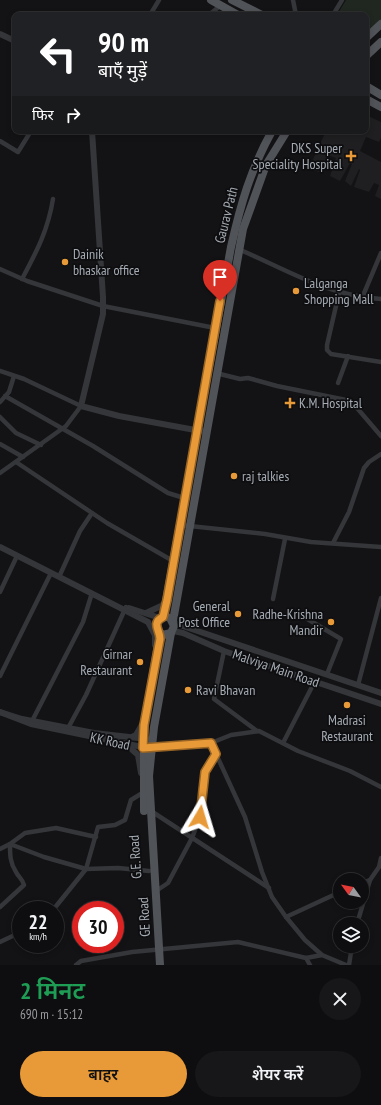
<!DOCTYPE html>
<html lang="hi">
<head>
<meta charset="utf-8">
<style>
	body { margin:0; font-family:"PT Sans Narrow","Noto Sans Devanagari",sans-serif; background:#171719; color:#f1f3f6; height:100vh; display:flex; flex-direction:column; font-size:15px; white-space:nowrap }
	* { box-sizing:border-box; margin:0 }
	p { font-size:13px; color:#9b9c9f }
	.icon { flex:none; width:22px; height:22px; fill:none; stroke:currentColor; stroke-width:2; stroke-linecap:round; stroke-linejoin:round }
	.map { position:relative; height:965px; overflow:hidden }
	.sheet { display:flex; flex-direction:column; background:#0e0e10; flex:1 }
	.sheet>* { flex:none }
	.banner { position:absolute; left:12px; top:12px; width:357px; height:122px; border-radius:8px; box-shadow:0 2px 6px #0003,0 0 0 1px #2e2e30; background:#202124; color:#fff; overflow:hidden }
	.needle { width:26px; rotate:303deg }
	.buttons { position:absolute; left:333px; top:873px; display:grid; gap:8px }
	.buttons a { display:grid; place-items:center; width:36px; height:36px; border-radius:50%; background:#0e0e10; box-shadow:0 2px 6px #0003,0 0 0 1px #2e2e30; font-size:20px }
	.speed { position:absolute; left:12px; top:901px; display:flex; gap:8px; font-size:20px; font-weight:700; text-align:center }
	.speed>* { display:grid; place-content:center; width:52px; height:52px; border-radius:50%; background:#0e0e10; box-shadow:0 2px 6px #0003,0 0 0 1px #2e2e30; line-height:1 }
	.speed small { font-size:10px; font-weight:400 }
	.speed .limit { border:6px solid #d22; background:#fff; color:#111 }
	.pin { position:absolute; display:grid; place-items:center; width:34px; height:34px; color:#fff; margin:-41px -17px; border-radius:50% 50% 50% 0; rotate:-45deg; box-shadow:0 0 4px #0007 }
	.pin .icon { rotate:45deg }
	.me { position:absolute; width:44px; margin:-22px; rotate:7deg; stroke-linejoin:round; filter:drop-shadow(0 0 3px #0008) }
	.turn { display:flex; align-items:center; gap:14px; height:84px; padding:0 20px; font-size:18px }
	.turn .icon { width:52px; height:52px; stroke-width:2.5 }
	.turn b { display:block; font-size:28px; line-height:34px }
	.then { display:flex; align-items:center; height:38px; padding:0 20px; background:#0003; gap:8px; font-size:15px }
	.round { display:grid; place-items:center; flex:none; width:42px; height:42px; border-radius:21px; background:#171719 }
	.summary { display:flex; align-items:center; justify-content:space-between; height:68px; padding:0 20px }
	h1 { font-size:24px; font-weight:600; line-height:30px; color:#1e9e55 }
	.button { display:flex; gap:8px; margin-top:auto; padding:8px 20px }
	.button a { flex:1; height:46px; border-radius:24px; background:#e89a38; color:#111; font-size:16px; font-weight:600; line-height:46px; text-align:center }
	.button a+a { background:#171719; color:#f1f3f6 }
	.map>svg:first-child { display:block }
	.built { fill:#1f1f21 }
	.green { fill:#1f2720 }
	.lines { fill:none; stroke-linecap:round; stroke-linejoin:round }
	.minor { stroke:#343639; stroke-width:4.5 }
	.tertiary { stroke:#343639; stroke-width:6 }
	.primary { stroke:#505358; stroke-width:8 }
	.route-casing { stroke:#976424; stroke-width:10 }
	.route { stroke:#e89a38; stroke-width:7 }
	.poi-dot { fill:#e89a38; stroke:#0e0e10; stroke-width:1.5 }
	.labels { text-anchor:middle; dominant-baseline:central; stroke-width:3.5; stroke-linejoin:round; paint-order:stroke }
	.poi-label { font-size:14px; fill:#a5acb4; stroke:#0e0e10; text-anchor:start }
	.street-label { font-size:14px; fill:#a5acb4; stroke:#0e0e10 }
</style>
</head>
<body>
<div class="map">
<svg width="381" height="965" viewBox="0 0 381 965">
	<rect width="100%" height="100%" fill="#131315"/>
	<!-- built -->
	<path class="built" d="M 366,115 L 381,122 L 381,138 L 379,142 L 366,137 L 360,151 L 381,162 L 381,199 L 375,196 L 379,185 L 374,183 L 369,192 L 354,187 L 360,170 L 359,169 L 351,186 L 345,181 L 352,164 L 350,163 L 340,181 L 330,176 L 336,158 L 328,155 L 321,173 L 309,168 L 326,131 L 366,131 Z"/>
	<!-- green -->
	<path class="green" d="M 346,0 L 381,0 L 381,20 L 366,34 L 366,15 L 337,15 Z"/>
	<g class="lines">
		<!-- minor -->
		<g class="minor">
			<path d="M 293,0 L 296,15"/>
			<path d="M 150,15 L 159,0"/>
			<path d="M 209,15 L 221,5"/>
			<path d="M 333,15 L 342,0"/>
			<path d="M 0,141 L 18,152 L 31,131"/>
			<path d="M 238,249 C 288,270 325,295 381,299"/>
			<path d="M 0,269 L 27,281 L 103,306 L 215,328"/>
			<path d="M 22,279 C 37,251 48,230 53,199"/>
			<path d="M 339,293 L 327,345 L 327,350 L 331,354 L 381,362"/>
			<path d="M 362,298 L 381,253"/>
			<path d="M 0,371 L 24,379 L 81,406 L 66,426 L 0,473"/>
			<path d="M 216,373 L 240,379 L 248,378 L 277,386 L 351,401 L 381,436"/>
			<path d="M 338,383 L 348,356"/>
			<path d="M 5,396 L 93,446 L 168,493 L 184,498"/>
			<path d="M 0,402 L 9,392 L 14,376"/>
			<path d="M 0,417 L 16,433 L 41,445"/>
			<path d="M 0,444 L 23,457"/>
			<path d="M 16,462 L 107,523 L 173,561"/>
			<path d="M 180,525 L 265,534 L 311,542 L 381,547"/>
			<path d="M 333,543 L 349,512 L 364,468 L 369,462 L 381,454"/>
			<path d="M 59,577 L 80,531 L 92,513"/>
			<path d="M 0,592 L 17,556"/>
			<path d="M 273,599 L 285,539"/>
			<path d="M 304,617 L 341,639 L 327,674"/>
			<path d="M 224,651 L 214,699 L 257,731"/>
			<path d="M 0,676 L 51,573"/>
			<path d="M 358,685 L 381,598"/>
			<path d="M 31,723 L 83,622 L 92,593"/>
			<path d="M 67,730 L 86,695 L 126,607"/>
			<path d="M 211,743 L 245,817 L 262,872 L 272,897 L 286,917 L 305,940 L 322,955 L 346,965"/>
			<path d="M 283,743 L 315,681"/>
			<path d="M 156,746 L 211,743 L 231,735 L 259,731 L 298,751 L 350,771 L 381,787"/>
			<path d="M 151,811 L 269,888"/>
			<path d="M 0,849 L 10,844 L 25,833 L 56,828 L 96,837"/>
			<path d="M 362,883 L 370,880"/>
			<path d="M 156,891 L 168,883 L 192,838 L 200,817 L 205,772 L 216,754"/>
			<path d="M 0,907 L 24,885 C 22,878 19,878 16,872 C 10,863 10,855 10,844 L 44,857 L 86,869 L 118,868 L 149,871"/>
			<path d="M 53,910 L 86,869 L 98,827 L 115,825 L 125,820 L 131,800 L 144,792"/>
			<path d="M 286,917 L 340,892"/>
			<path d="M 357,924 L 370,880 L 379,867 L 381,858"/>
			<path d="M 0,942 L 21,932"/>
			<path d="M 306,958 L 322,955"/>
			<path d="M 76,965 L 81,961 L 132,952 L 238,942 L 306,958 L 310,965"/>
			<path d="M 349,965 L 352,946"/>
		</g>
		<!-- tertiary -->
		<g class="tertiary">
			<path d="M 0,34 L 15,41"/>
			<path d="M 92,131 L 103,297 L 103,314 L 81,406 L 119,416 L 206,432"/>
			<path d="M 0,547 L 148,622 L 155,635 L 155,645"/>
			<path d="M 129,608 L 160,618"/>
			<path d="M 146,613 L 161,606 L 167,601"/>
			<path d="M 174,623 L 381,693"/>
			<path d="M 173,631 L 183,633 L 224,651 L 381,704"/>
			<path d="M 0,712 L 22,719 L 94,733 L 147,739"/>
			<path d="M 0,712 L 31,724 L 147,748"/>
			<path d="M 132,737 L 136,735 L 144,721"/>
			<path d="M 128,746 L 138,755 L 141,773"/>
		</g>
		<!-- primary -->
		<g class="primary">
			<path d="M 211,0 L 238,15"/>
			<path d="M 232,0 L 262,15"/>
			<path d="M 366,38 L 381,24"/>
			<path d="M 366,56 L 381,42"/>
			<path d="M 366,86 L 381,95"/>
			<path d="M 366,99 L 381,107"/>
			<path d="M 163,617 L 231,247 C 241,203 250,171 272,131"/>
			<path d="M 173,621 L 243,229 L 266,165 L 287,131"/>
			<path d="M 144,811 L 144,725 L 160,633"/>
			<path d="M 160,965 L 149,776 L 154,727 L 171,633 L 174,626 L 170,618 C 164,615 160,617 156,623 L 158,631 L 163,635 L 171,633"/>
		</g>
	</g>
	<g class="lines">
		<!-- route casing -->
		<g class="route-casing">
			<path id="route" d="M 200,817 L 205,772 L 216,754 L 211,743 L 143,748 L 144,725 L 160,639 C 160,630 151,623 163,617 L 167,600 L 220,301"/>
		</g>
		<!-- route -->
		<use href="#route" class="route"/>
	</g>
	<!-- markers -->
	<g class="poi-dot">
		<path d="M349 150h4v4h4v4h-4v4h-4v-4h-4v-4h4z"/>
		<circle cx="65" cy="262" r="4"/>
		<circle cx="296" cy="291" r="4"/>
		<path d="M288 397h4v4h4v4h-4v4h-4v-4h-4v-4h4z"/>
		<circle cx="234" cy="476" r="4"/>
		<circle cx="238" cy="614" r="4"/>
		<circle cx="331" cy="622" r="4"/>
		<circle cx="140" cy="662" r="4"/>
		<circle cx="188" cy="690" r="4"/>
		<circle cx="347" cy="705" r="4"/>
	</g>
	<g class="labels">
		<!-- poi labels -->
		<g class="poi-label">
			<text x="342" y="148" text-anchor="end">DKS Super<tspan x="342" dy="16">Speciality Hospital</tspan></text>
			<text x="73" y="254">Dainik<tspan x="73" dy="16">bhaskar office</tspan></text>
			<text x="304" y="283">Lalganga<tspan x="304" dy="16">Shopping Mall</tspan></text>
			<text x="299" y="403">K.M. Hospital</text>
			<text x="242" y="476">raj talkies</text>
			<text x="230" y="606" text-anchor="end">General<tspan x="230" dy="16">Post Office</tspan></text>
			<text x="323" y="614" text-anchor="end">Radhe-Krishna<tspan x="323" dy="16">Mandir</tspan></text>
			<text x="132" y="654" text-anchor="end">Girnar<tspan x="132" dy="16">Restaurant</tspan></text>
			<text x="196" y="690">Ravi Bhavan</text>
			<text x="347" y="720" text-anchor="middle">Madrasi<tspan x="347" dy="16">Restaurant</tspan></text>
		</g>
		<!-- street labels -->
		<g class="street-label">
			<text transform="translate(226 215) rotate(-76)">Gaurav Path</text>
			<text transform="translate(276 668) rotate(19)">Malviya Main Road</text>
			<text transform="translate(110 741) rotate(12)">KK Road</text>
			<text transform="translate(135 857) rotate(-94)">G.E. Road</text>
			<text transform="translate(144 917) rotate(-93)">GE Road</text>
		</g>
	</g>
</svg>
<div class="buttons">
<a><svg class="needle" viewBox="-14 -14 28 28"><path d="M0-13l5 13h-10z" fill="#e53935"/><path d="M0 13l5-13h-10z" fill="#9b9c9f"/></svg></a>
<a><svg class="icon" aria-label="layers" viewBox="0 0 24 24"><path d="M12 4l9 5-9 5-9-5zM3 14l9 5 9-5"/></svg></a>
</div>
<div class="speed"><div>22<small>km/h</small></div><div class="limit">30</div></div>
<div class="pin" style="left:220px;top:301px;background:#d93025"><svg class="icon" aria-label="arrive" viewBox="0 0 24 24"><path d="M6 21V4h12l-3 4 3 4H6"/></svg></div>
<svg class="me" style="left:200px;top:817px" viewBox="-20 -20 40 40"><path d="M0-17L14 15 0 8-14 15z" fill="#e89a38" stroke="#fff" stroke-width="4"/></svg>
<div class="banner">
<div class="turn"><svg class="icon" aria-label="left" viewBox="0 0 24 24"><path d="M17 20v-9H6M10 6l-5 5 5 5"/></svg><div><b>90 m</b>बाएँ मुड़ें</div></div>
<div class="then">फिर<svg class="icon" aria-label="right" viewBox="0 0 24 24"><path d="M7 20v-9h11M14 6l5 5-5 5"/></svg></div>
</div>
</div>
<section class="sheet">
<div class="summary"><div><h1>2 मिनट</h1><p>690 m · 15:12</p></div><a class="round"><svg class="icon" aria-label="close" viewBox="0 0 24 24"><path d="M6 6l12 12M18 6L6 18"/></svg></a></div>
<div class="button"><a>बाहर</a><a>शेयर करें</a></div>
</section>
</body>
</html>
